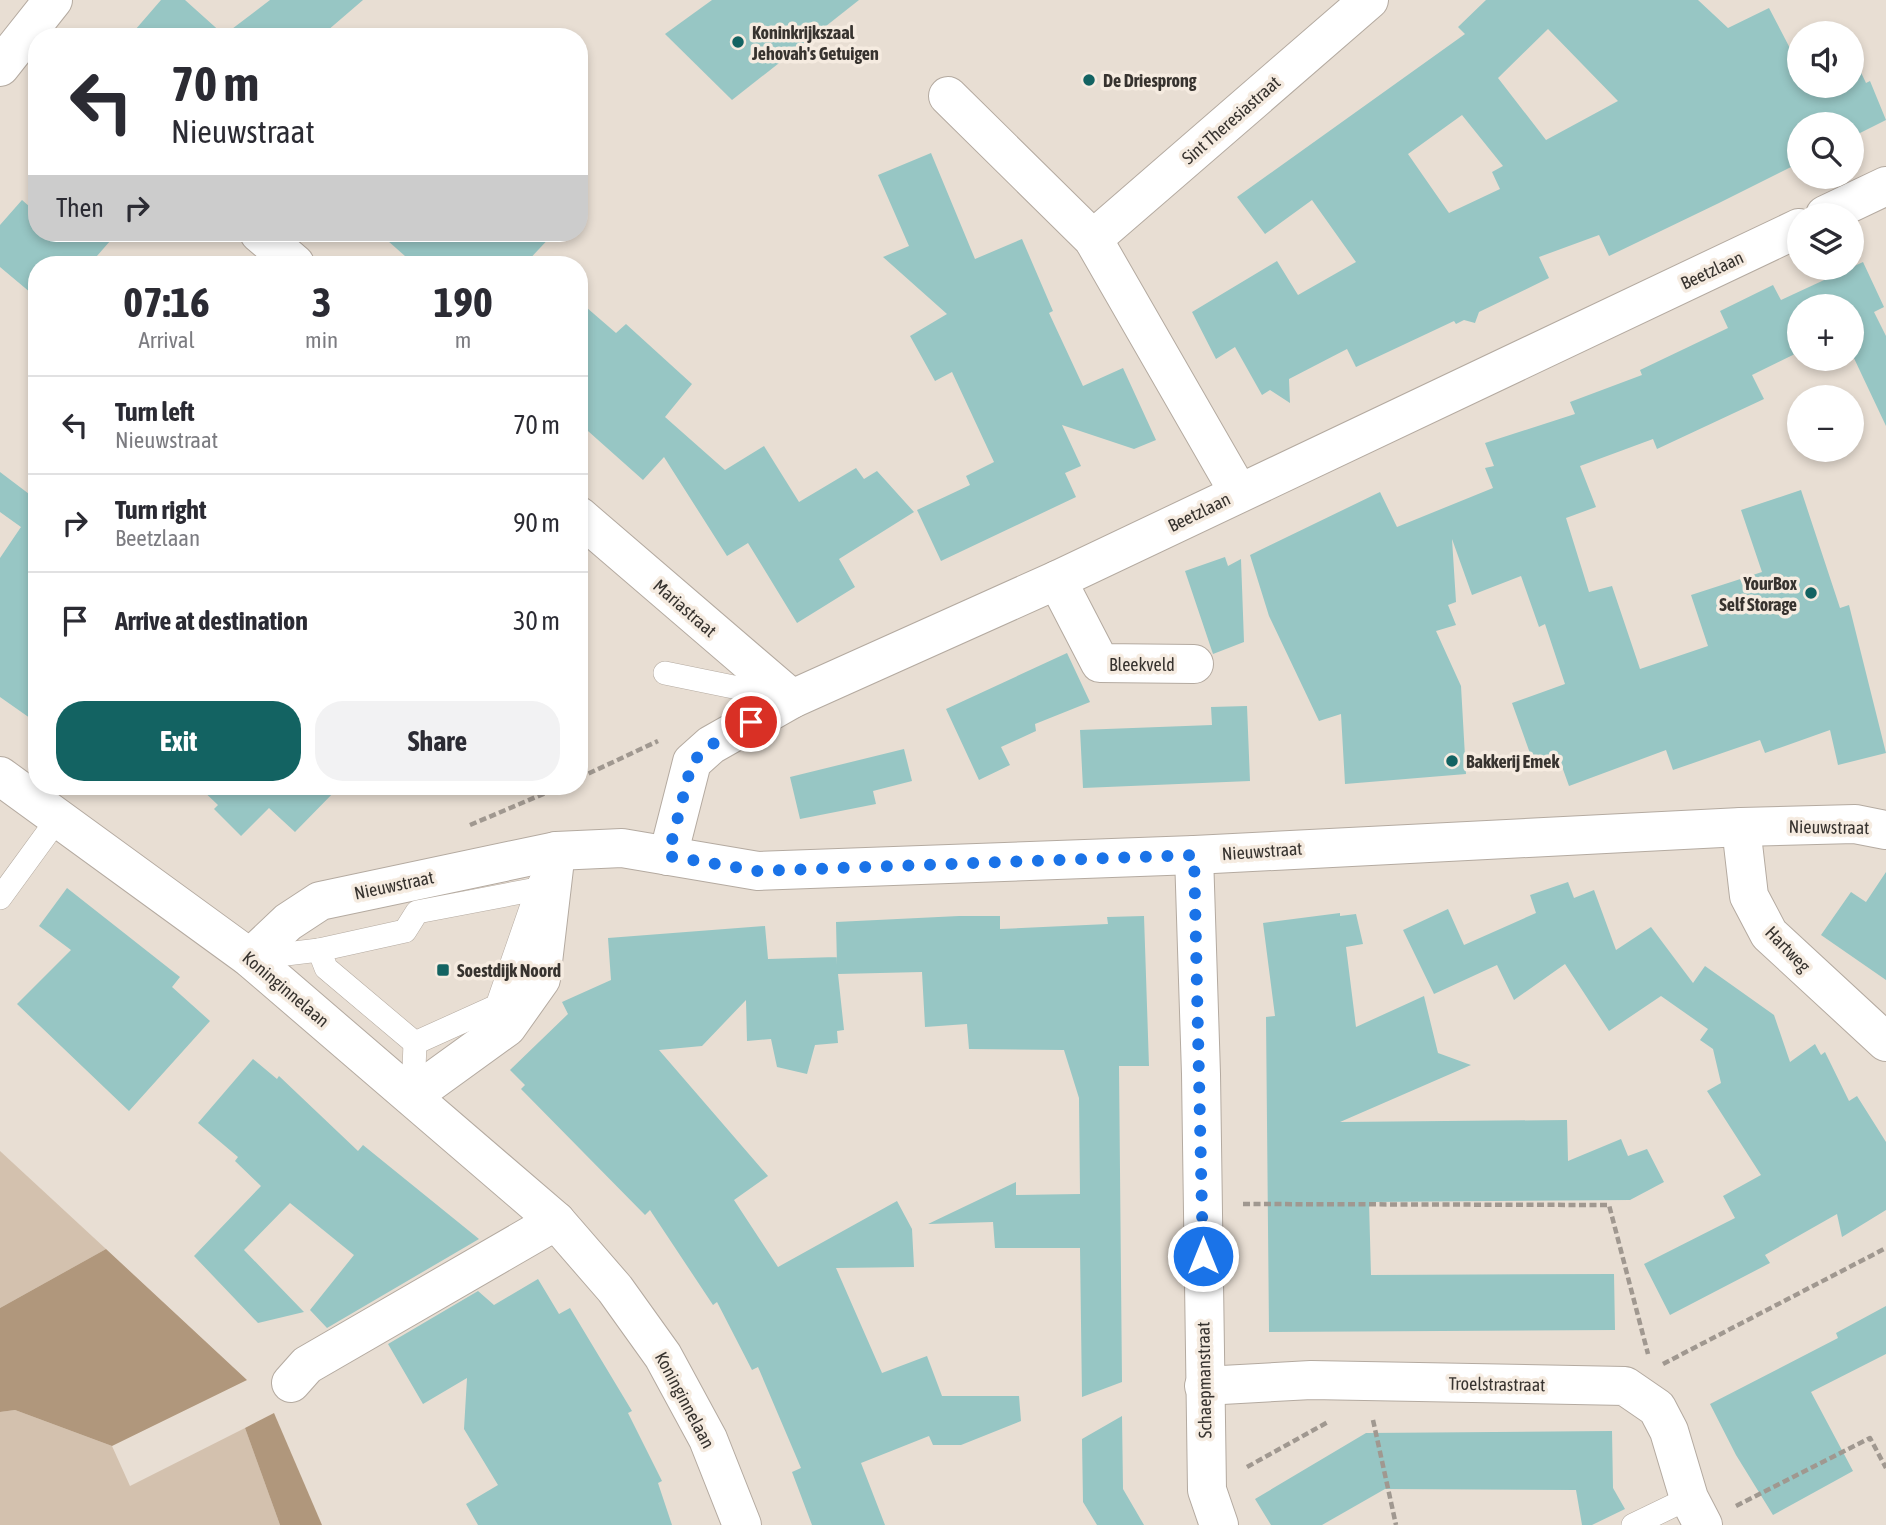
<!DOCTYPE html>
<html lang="en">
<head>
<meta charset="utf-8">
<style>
	body { margin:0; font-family:"Asap Condensed",sans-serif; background:#f2f2f3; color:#2b2b33; height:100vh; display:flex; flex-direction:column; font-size:26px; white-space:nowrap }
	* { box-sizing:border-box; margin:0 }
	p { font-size:23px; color:#7c7c81 }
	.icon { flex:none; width:38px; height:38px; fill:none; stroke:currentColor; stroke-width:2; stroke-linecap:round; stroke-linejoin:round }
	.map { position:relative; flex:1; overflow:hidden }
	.details { position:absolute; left:28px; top:256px; width:560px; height:539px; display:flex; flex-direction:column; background:#fff; border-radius:28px; box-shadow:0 4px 10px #0003 }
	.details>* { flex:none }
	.top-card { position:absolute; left:28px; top:28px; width:560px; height:214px; border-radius:28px; box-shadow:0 4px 10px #0003; background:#fff; color:#2b2b33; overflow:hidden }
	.buttons { position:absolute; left:1787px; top:21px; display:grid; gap:14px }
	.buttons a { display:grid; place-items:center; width:77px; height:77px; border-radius:50%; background:#fff; box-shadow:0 4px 10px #0003; font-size:35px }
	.pin { position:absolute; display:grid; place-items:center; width:60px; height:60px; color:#fff; margin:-30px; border:4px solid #fff; border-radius:50%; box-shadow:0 2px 7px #0007 }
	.me { position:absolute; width:77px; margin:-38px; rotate:0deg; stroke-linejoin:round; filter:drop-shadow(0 0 5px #0008) }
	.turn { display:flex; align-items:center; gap:24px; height:147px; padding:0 28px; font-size:32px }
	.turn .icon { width:91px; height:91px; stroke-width:2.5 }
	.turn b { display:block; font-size:49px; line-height:60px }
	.then { display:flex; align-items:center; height:66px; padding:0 28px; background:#0003; gap:14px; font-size:26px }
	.eta { display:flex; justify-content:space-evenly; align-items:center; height:119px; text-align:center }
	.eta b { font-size:42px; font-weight:700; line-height:49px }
	.cta { display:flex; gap:14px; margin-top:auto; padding:14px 28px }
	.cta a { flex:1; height:80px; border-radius:28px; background:#136362; color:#fff; font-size:28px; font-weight:700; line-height:80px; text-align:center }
	.cta a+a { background:#f2f2f3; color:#2b2b33 }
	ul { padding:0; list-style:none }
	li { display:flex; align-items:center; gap:21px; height:98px; padding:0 28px; border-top:2px solid #e1e1e2 }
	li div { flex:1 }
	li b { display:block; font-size:26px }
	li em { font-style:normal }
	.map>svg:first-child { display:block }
	.green { fill:#d3c1ae }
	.forest { fill:#b0977c }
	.building { fill:#97c6c4; fill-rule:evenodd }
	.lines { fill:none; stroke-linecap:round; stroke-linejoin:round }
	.lane-casing { stroke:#b4aaa0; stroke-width:24 }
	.street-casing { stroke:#b4aaa0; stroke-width:40 }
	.path { stroke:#a09890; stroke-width:4.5; stroke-dasharray:7 3.5; stroke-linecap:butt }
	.lane { stroke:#fff; stroke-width:23 }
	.street { stroke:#fff; stroke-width:38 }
	.route { stroke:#1a73e8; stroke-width:12; stroke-dasharray:0 21.6 }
	.poi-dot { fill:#136362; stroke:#f5ebe0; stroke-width:2.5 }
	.labels { text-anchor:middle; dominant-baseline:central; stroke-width:7; stroke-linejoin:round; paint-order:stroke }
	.poi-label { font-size:18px; font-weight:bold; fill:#37332f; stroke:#f5ebe0; text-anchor:start }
	.street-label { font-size:18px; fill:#37332f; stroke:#f5ebe0 }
</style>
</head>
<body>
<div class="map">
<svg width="1886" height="1525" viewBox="0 0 1886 1525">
	<rect width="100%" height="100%" fill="#e8ded3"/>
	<!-- green -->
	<g class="green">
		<path d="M 0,1151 L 106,1249 L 0,1308 Z"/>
		<path d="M 15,1410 L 112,1446 L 130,1486 L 245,1428 L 280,1525 L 0,1525 L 0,1412 Z"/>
	</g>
	<!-- forest -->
	<g class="forest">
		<path d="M 106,1249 L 247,1380 L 112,1446 L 15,1410 L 0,1412 L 0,1308 Z"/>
		<path d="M 274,1413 L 322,1525 L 280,1525 L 245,1428 Z"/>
	</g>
	<!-- building -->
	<g class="building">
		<path d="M 161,0 L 185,0 L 224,35 L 270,0 L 363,0 L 320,37 L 129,37 Z"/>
		<path d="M 712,0 L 859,0 L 732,100 L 665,34 Z"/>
		<path d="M 1486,0 L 1698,0 L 1728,28 L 1769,8 L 1793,54 L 1799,51 L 1799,86 L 1852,86 L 1852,61 L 1856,62 L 1866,83 L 1870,81 L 1886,120 L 1852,137 L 1852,124 L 1799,124 L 1799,163 L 1719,203 L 1609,256 L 1599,235 L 1539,257 L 1549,278 L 1479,312 L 1475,323 L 1464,320 L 1456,324 L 1454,321 L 1356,367 L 1347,349 L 1289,379 L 1290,403 L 1270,390 L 1262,395 L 1235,347 L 1216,359 L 1192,312 L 1277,261 L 1298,295 L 1356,262 L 1312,200 L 1265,234 L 1237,197 L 1465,34 L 1458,27 ZM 1548,29 L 1618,101 L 1546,140 L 1498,78 ZM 1462,115 L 1503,166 L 1492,172 L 1500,189 L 1449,213 L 1408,154 Z"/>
		<path d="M 931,153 L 975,259 L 1022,239 L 1053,311 L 1049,313 L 1083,386 L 1123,368 L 1156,440 L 1134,449 L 1062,425 L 1081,466 L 1065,473 L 1076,497 L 941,561 L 917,510 L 970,485 L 966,476 L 994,462 L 952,372 L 935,381 L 910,336 L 947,314 L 883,257 L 909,246 L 878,175 Z"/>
		<path d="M 22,200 L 37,213 L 37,233 L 117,233 L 90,264 L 37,264 L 37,298 L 0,267 L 0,225 Z"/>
		<path d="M 379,233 L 554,233 L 525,264 L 414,264 Z"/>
		<path d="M 1863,262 L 1884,307 L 1874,312 L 1886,336 L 1886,426 L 1852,354 L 1852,306 L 1799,306 L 1799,352 L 1752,375 L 1764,399 L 1657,449 L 1653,439 L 1580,466 L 1596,507 L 1566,518 L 1589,592 L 1612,586 L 1640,669 L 1708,646 L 1691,595 L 1762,572 L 1741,510 L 1801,490 L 1840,608 L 1849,605 L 1886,753 L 1838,765 L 1830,730 L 1765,753 L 1760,740 L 1673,770 L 1666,750 L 1569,786 L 1560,761 L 1536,770 L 1512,703 L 1565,684 L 1545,624 L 1539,627 L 1521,576 L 1472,595 L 1452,539 L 1456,602 L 1448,605 L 1456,625 L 1436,631 L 1461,686 L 1466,774 L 1345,784 L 1341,714 L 1319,721 L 1269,616 L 1250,555 L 1380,492 L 1397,527 L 1493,488 L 1485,468 L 1494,466 L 1485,443 L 1575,414 L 1570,402 L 1642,375 L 1640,370 L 1728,328 L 1720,311 L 1773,285 L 1781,300 Z"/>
		<path d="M 579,301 L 616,333 L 626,324 L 692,384 L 665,417 L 725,470 L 764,446 L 799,502 L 856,468 L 864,479 L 877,471 L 914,512 L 839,559 L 855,587 L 797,623 L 748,543 L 727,556 L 664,457 L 643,480 L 579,423 Z"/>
		<path d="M 0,472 L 37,500 L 37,723 L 0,697 L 0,558 L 21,527 L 0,512 Z"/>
		<path d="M 1225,557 L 1228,566 L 1241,559 L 1244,642 L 1213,654 L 1185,571 Z"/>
		<path d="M 1067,653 L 1090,702 L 1035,724 L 1036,731 L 1001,747 L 1010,765 L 979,780 L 946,709 Z"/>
		<path d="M 1247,706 L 1250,781 L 1083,788 L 1080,730 L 1212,725 L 1211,707 Z"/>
		<path d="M 904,749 L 912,781 L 873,791 L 876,804 L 800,819 L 790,777 Z"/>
		<path d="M 198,786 L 340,786 L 295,832 L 269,808 L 241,836 L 214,809 L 218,805 Z"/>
		<path d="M 1886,872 L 1886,980 L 1821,935 L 1851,892 L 1866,902 Z"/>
		<path d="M 1568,882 L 1574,898 L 1594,890 L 1616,950 L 1651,927 L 1693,983 L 1705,966 L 1774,1015 L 1790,1062 L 1815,1044 L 1821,1055 L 1825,1052 L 1849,1101 L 1857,1096 L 1886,1142 L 1886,1210 L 1842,1237 L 1837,1214 L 1765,1255 L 1770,1263 L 1670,1315 L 1644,1264 L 1735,1218 L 1723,1196 L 1761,1175 L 1707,1091 L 1721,1083 L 1713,1049 L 1700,1040 L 1708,1029 L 1661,996 L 1609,1031 L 1565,964 L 1514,1000 L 1497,965 L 1434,994 L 1403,930 L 1448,909 L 1464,945 L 1536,913 L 1530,895 Z"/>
		<path d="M 67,888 L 180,977 L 172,987 L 210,1021 L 129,1111 L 17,1004 L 71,950 L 39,926 Z"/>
		<path d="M 1340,913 L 1340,916 L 1356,914 L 1363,944 L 1346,947 L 1356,1027 L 1424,996 L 1438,1053 L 1471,1065 L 1340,1122 L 1567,1120 L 1568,1161 L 1621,1139 L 1628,1156 L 1647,1149 L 1664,1182 L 1630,1200 L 1369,1202 L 1371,1275 L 1614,1274 L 1615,1330 L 1269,1332 L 1266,1017 L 1275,1016 L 1263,923 Z"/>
		<path d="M 959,916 L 1000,916 L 1000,929 L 1108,924 L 1107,917 L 1144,916 L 1149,1066 L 1119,1066 L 1122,1382 L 1082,1397 L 1080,1248 L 995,1248 L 993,1222 L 928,1224 L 1016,1182 L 1016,1195 L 1080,1194 L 1079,1098 L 1064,1050 L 969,1049 L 967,1024 L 925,1027 L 922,972 L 838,974 L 844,1030 L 837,1031 L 838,1043 L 815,1045 L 807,1074 L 777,1067 L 771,1039 L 747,1041 L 746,1000 L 702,1046 L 659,1050 L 768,1176 L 734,1200 L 778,1267 L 897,1201 L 912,1229 L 914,1267 L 836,1268 L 882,1373 L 927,1356 L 942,1396 L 1019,1396 L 1021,1421 L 961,1445 L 933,1445 L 929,1436 L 861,1463 L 885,1525 L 812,1525 L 792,1472 L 801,1468 L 758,1367 L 752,1370 L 717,1302 L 713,1305 L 650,1210 L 645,1215 L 521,1089 L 525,1085 L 510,1070 L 568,1014 L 562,1002 L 611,980 L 608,938 L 765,926 L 768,959 L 837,957 L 837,965 L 836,922 Z"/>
		<path d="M 253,1059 L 277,1079 L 279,1076 L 358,1151 L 363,1145 L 479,1239 L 327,1328 L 310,1310 L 354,1255 L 290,1203 L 244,1250 L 304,1312 L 258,1323 L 194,1256 L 261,1186 L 235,1161 L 238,1157 L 198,1123 Z"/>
		<path d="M 538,1279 L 559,1314 L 570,1308 L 632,1411 L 628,1413 L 662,1481 L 658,1483 L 672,1525 L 478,1525 L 466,1504 L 498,1485 L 464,1429 L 467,1378 L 423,1404 L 388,1344 L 478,1291 L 494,1305 Z"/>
		<path d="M 1886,1306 L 1886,1354 L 1811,1392 L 1853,1471 L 1773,1515 L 1736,1455 L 1710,1404 L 1838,1338 L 1836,1333 Z"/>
		<path d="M 1122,1416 L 1123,1489 L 1144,1525 L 1097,1525 L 1083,1502 L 1082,1439 Z"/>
		<path d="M 1612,1431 L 1613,1488 L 1625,1509 L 1592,1525 L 1582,1525 L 1576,1490 L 1385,1489 L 1322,1525 L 1271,1525 L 1255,1499 L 1366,1433 Z"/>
	</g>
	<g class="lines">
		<!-- lane casing -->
		<g class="lane-casing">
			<g id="lane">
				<path d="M 665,673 L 782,697"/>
				<path d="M 0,898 L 59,817"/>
				<path d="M 319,950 L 326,968 L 415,1043"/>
				<path d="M 253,958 L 319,950 L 405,931 L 417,912 L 537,889"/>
				<path d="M 415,1043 L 497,1006 L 540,882"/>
				<path d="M 413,1095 L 415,1043"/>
				<path d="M 1633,1525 L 1689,1498"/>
			</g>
		</g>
		<!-- street casing -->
		<g class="street-casing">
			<g id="street">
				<path d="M 0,67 L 53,0"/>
				<path d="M 948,96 L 1093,239 L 1239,493"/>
				<path d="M 1825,215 L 1886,186"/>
				<path d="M 259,233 L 295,264"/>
				<path d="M 1093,239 L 1369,0"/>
				<path d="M 579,516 L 792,699"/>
				<path d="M 1057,580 L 1100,663 L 1194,664"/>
				<path d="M 0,776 L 250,958 L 556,1221 L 615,1289 L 663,1356 L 708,1439 L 742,1525"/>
				<path d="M 1741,827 L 1749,896 L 1769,934 L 1886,1042"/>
				<path d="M 1194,855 L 1201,1074 L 1207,1490 L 1219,1525"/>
				<path d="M 668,856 L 692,762 L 711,745 L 792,699 L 1057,580 L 1799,228"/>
				<path d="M 250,958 L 288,922 L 320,901 L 556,851 L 622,848 L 758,871 L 1194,855 L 1741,827 L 1855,824 L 1886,830"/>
				<path d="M 413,1095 L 507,1027 L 541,979 L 556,851"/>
				<path d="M 291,1383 L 307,1365 L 556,1221"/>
				<path d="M 1204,1386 L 1311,1380 L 1625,1386 L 1657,1408 L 1669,1431 L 1689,1498 L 1703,1525"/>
			</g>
		</g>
		<!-- path -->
		<g class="path">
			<path d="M 579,778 L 658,741"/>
			<path d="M 470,825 L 562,786"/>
			<path d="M 1243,1204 L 1609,1205 L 1648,1354"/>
			<path d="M 1663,1364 L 1886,1248"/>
			<path d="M 1373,1420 L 1396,1525"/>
			<path d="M 1247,1467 L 1328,1422"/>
			<path d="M 1736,1506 L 1870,1438 L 1886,1468"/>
		</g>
		<!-- lane -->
		<use href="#lane" class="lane"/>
		<!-- street -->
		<use href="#street" class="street"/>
	</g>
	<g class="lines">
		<!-- route -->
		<path class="route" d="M 751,722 L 711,745 L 692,762 L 668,856 L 758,871 L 1194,855 L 1203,1256"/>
	</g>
	<!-- markers -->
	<g class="poi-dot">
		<circle cx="738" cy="42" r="7"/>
		<circle cx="1089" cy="80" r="7"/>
		<circle cx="1811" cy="593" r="7"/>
		<circle cx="1452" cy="761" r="7"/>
		<rect x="436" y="963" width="14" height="14" rx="3.5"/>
	</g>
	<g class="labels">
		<!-- poi labels -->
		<g class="poi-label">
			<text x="752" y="32">Koninkrijkszaal<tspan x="752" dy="21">Jehovah's Getuigen</tspan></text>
			<text x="1103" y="80">De Driesprong</text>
			<text x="1797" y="583" text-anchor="end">YourBox<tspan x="1797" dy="21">Self Storage</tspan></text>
			<text x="1466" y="761">Bakkerij Emek</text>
			<text x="457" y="970">Soestdijk Noord</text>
		</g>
		<!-- street labels -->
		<g class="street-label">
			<text transform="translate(1231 120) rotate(-41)">Sint Theresiastraat</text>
			<text transform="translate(1712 270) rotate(-25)">Beetzlaan</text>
			<text transform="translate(1199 512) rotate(-26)">Beetzlaan</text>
			<text transform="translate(685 608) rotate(41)">Mariastraat</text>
			<text x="1142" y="664">Bleekveld</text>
			<text transform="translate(1829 827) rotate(1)">Nieuwstraat</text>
			<text transform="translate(1262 851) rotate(-4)">Nieuwstraat</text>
			<text transform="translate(394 885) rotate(-12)">Nieuwstraat</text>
			<text transform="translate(1788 949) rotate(46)">Hartweg</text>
			<text transform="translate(286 989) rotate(40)">Koninginnelaan</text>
			<text transform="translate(1204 1380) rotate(-91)">Schaepmanstraat</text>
			<text transform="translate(1497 1384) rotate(1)">Troelstrastraat</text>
			<text transform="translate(685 1400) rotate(62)">Koninginnelaan</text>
		</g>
	</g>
</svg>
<div class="buttons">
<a><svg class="icon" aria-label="sound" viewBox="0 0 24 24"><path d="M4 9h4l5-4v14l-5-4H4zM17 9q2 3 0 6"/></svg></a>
<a><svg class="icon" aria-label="search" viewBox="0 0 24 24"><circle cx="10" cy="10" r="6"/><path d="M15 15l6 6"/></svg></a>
<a><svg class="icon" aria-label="layers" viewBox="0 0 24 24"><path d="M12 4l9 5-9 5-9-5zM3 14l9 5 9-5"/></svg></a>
<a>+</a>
<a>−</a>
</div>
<div class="pin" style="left:751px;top:722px;background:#d93025"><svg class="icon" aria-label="arrive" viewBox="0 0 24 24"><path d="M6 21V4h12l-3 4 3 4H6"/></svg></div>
<svg class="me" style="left:1203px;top:1256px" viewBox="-20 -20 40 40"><circle r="17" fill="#1a73e8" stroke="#fff" stroke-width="3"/><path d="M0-11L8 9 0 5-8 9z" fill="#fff"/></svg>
<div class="top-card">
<div class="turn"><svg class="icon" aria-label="left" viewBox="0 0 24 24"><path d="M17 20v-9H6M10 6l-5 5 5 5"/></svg><div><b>70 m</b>Nieuwstraat</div></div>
<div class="then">Then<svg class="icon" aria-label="right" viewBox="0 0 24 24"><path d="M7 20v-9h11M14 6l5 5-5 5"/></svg></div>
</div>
<section class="details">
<div class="eta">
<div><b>07:16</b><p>Arrival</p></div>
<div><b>3</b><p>min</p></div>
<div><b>190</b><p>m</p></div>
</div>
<ul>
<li><svg class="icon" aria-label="left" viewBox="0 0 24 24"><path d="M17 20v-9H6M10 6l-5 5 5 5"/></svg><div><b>Turn left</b><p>Nieuwstraat</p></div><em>70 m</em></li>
<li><svg class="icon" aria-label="right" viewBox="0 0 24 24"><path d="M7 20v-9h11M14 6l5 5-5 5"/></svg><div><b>Turn right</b><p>Beetzlaan</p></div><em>90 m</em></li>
<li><svg class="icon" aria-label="arrive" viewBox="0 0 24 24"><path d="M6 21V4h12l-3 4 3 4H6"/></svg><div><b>Arrive at destination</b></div><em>30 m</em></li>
</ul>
<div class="cta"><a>Exit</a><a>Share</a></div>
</section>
</div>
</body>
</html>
